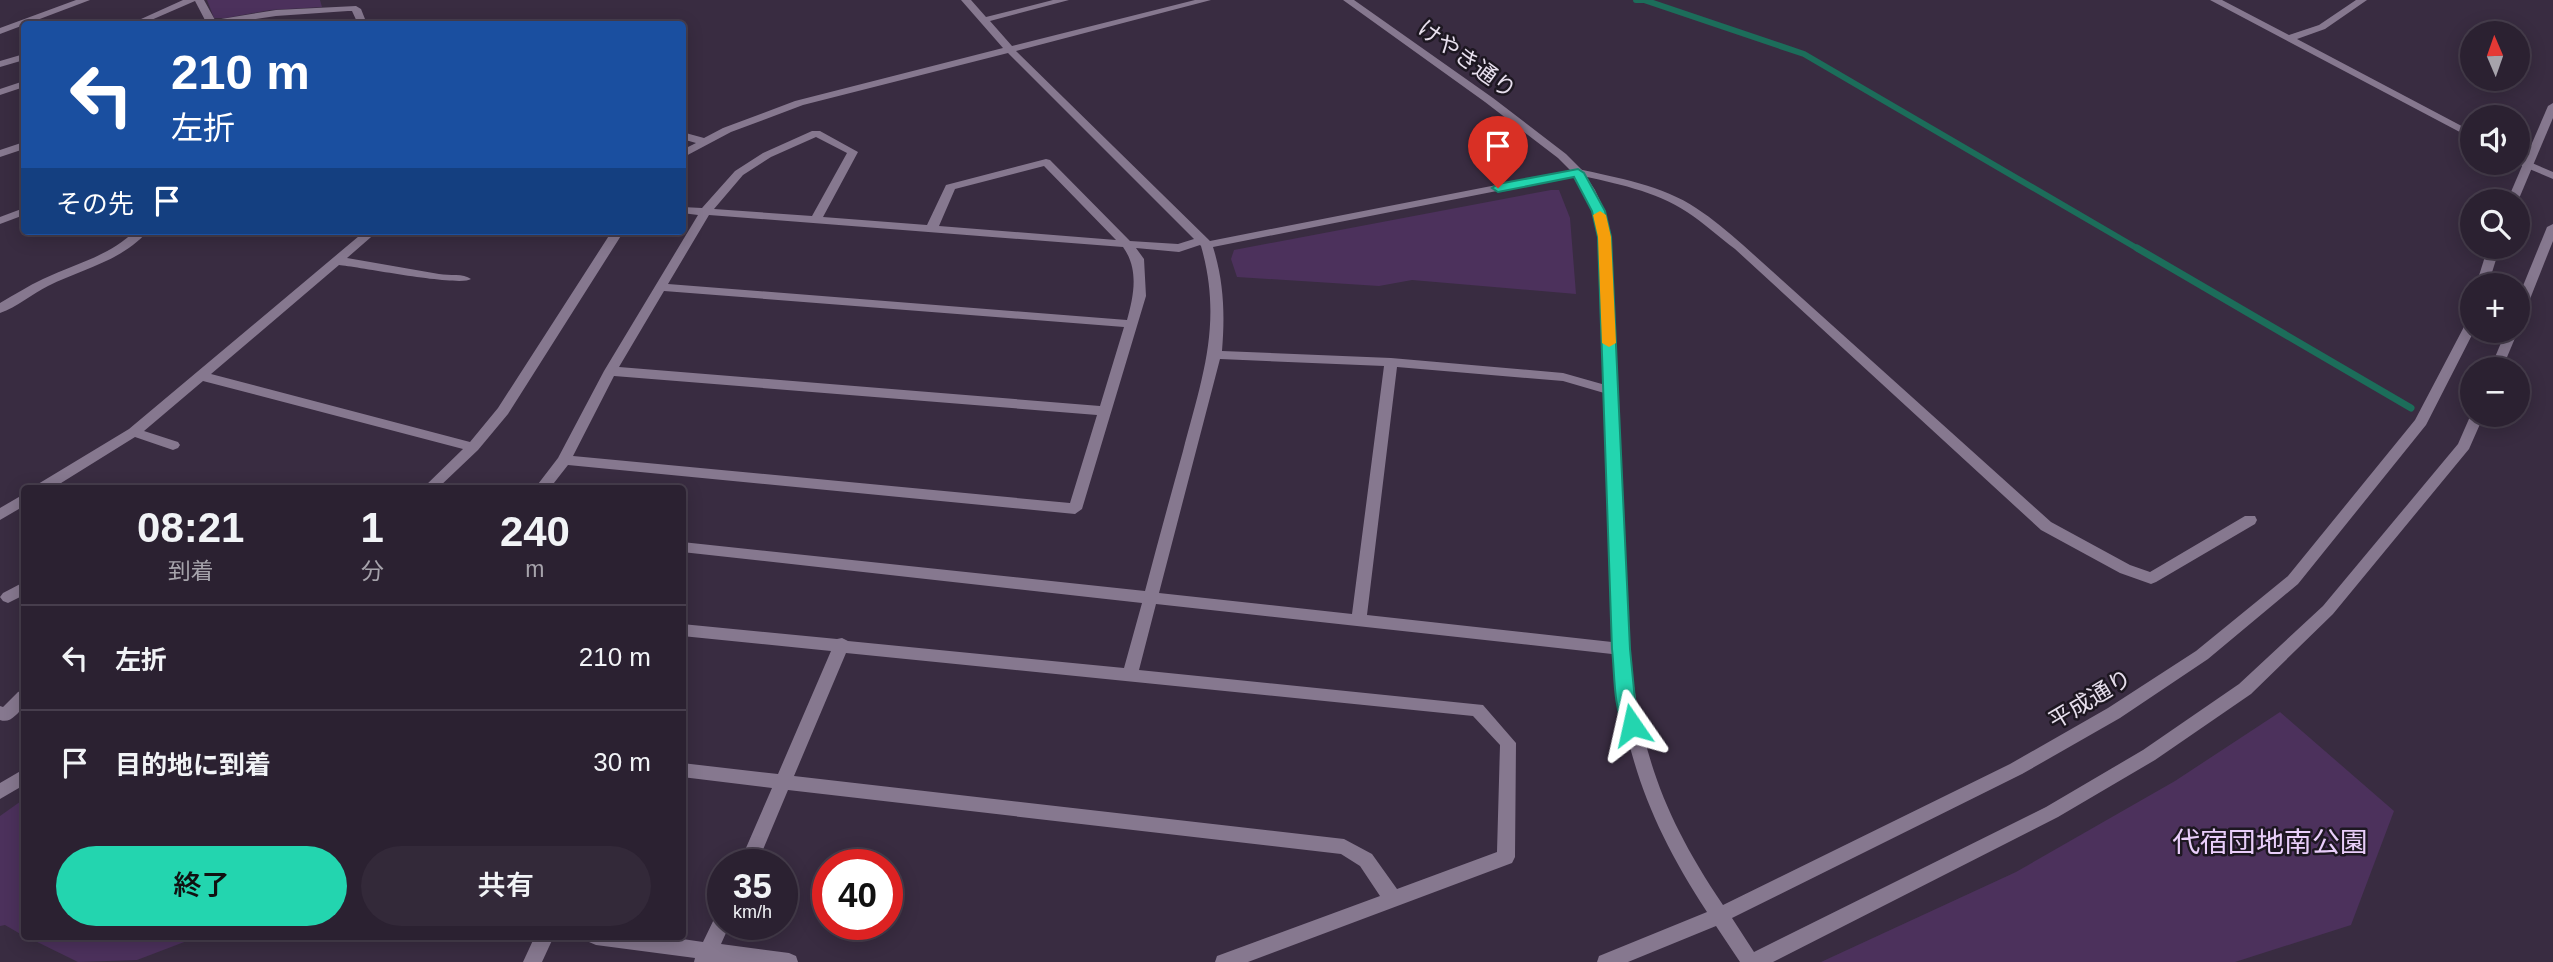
<!DOCTYPE html>
<html lang="ja">
<head>
<meta charset="utf-8">
<style>
	body { margin:0; font-family:Arial,"Noto Sans JP",sans-serif; background:#332939; color:#f1f3f6; height:100vh; display:flex; flex-direction:column; font-size:26px; white-space:nowrap }
	* { box-sizing:border-box; margin:0 }
	p { font-size:23px; color:#a6a3ab }
	.icon { flex:none; width:38px; height:38px; fill:none; stroke:currentColor; stroke-width:2; stroke-linecap:round; stroke-linejoin:round }
	.map { position:relative; flex:1; overflow:hidden }
	.panel { position:absolute; left:21px; top:485px; width:665px; height:455px; display:flex; flex-direction:column; background:#2b2131; border-radius:7px; box-shadow:0 4px 18px #0003,0 0 0 2px #473e4d }
	.panel>* { flex:none }
	.guide { position:absolute; left:21px; top:21px; width:665px; height:214px; border-radius:7px; box-shadow:0 4px 18px #0003,0 0 0 2px #473e4d; background:#1a4fa0; color:#fff; overflow:hidden }
	.needle { width:46px; rotate:358deg }
	.controls { position:absolute; left:2460px; top:21px; display:grid; gap:14px }
	.controls a { display:grid; place-items:center; width:70px; height:70px; border-radius:50%; background:#2b2131; box-shadow:0 4px 18px #0003,0 0 0 2px #473e4d; font-size:35px }
	.speed { position:absolute; left:707px; top:849px; display:flex; gap:14px; font-size:35px; font-weight:700; text-align:center }
	.speed>* { display:grid; place-content:center; width:91px; height:91px; border-radius:50%; background:#2b2131; box-shadow:0 4px 18px #0003,0 0 0 2px #473e4d; line-height:1 }
	.speed small { font-size:18px; font-weight:400 }
	.speed .limit { border:10px solid #d22; background:#fff; color:#111 }
	.pin { position:absolute; display:grid; place-items:center; width:60px; height:60px; color:#fff; margin:-72px -30px; border-radius:50% 50% 50% 0; rotate:-45deg; box-shadow:0 0 7px #0007 }
	.pin .icon { rotate:45deg }
	.me { position:absolute; width:77px; margin:-38px; rotate:349deg; stroke-linejoin:round; filter:drop-shadow(0 0 5px #0008) }
	.turn { display:flex; align-items:center; gap:24px; height:147px; padding:0 35px; font-size:32px }
	.turn .icon { width:91px; height:91px; stroke-width:2.5 }
	.turn b { display:block; font-size:49px; line-height:60px }
	.then { display:flex; align-items:center; height:66px; padding:0 35px; background:#0003; gap:14px; font-size:26px }
	.eta { display:flex; justify-content:space-evenly; align-items:center; height:119px; text-align:center }
	.eta b { font-size:42px; font-weight:600; line-height:49px }
	.cta { display:flex; gap:14px; margin-top:auto; padding:14px 35px }
	.cta a { flex:1; height:80px; border-radius:42px; background:#23d5af; color:#111; font-size:28px; font-weight:600; line-height:80px; text-align:center }
	.cta a+a { background:#332939; color:#f1f3f6 }
	ul { padding:0; list-style:none }
	li { display:flex; align-items:center; gap:21px; height:105px; padding:0 35px; border-top:2px solid #473e4d }
	li div { flex:1 }
	li b { display:block; font-size:26px }
	li em { font-style:normal }
	.map>svg:first-child { display:block }
	.green { fill:#4c315c }
	.lines { fill:none; stroke-linecap:round; stroke-linejoin:round }
	.stream-far1 { stroke:#1c6d5a; stroke-width:6 }
	.stream { stroke:#1c6d5a; stroke-width:7 }
	.minor { fill:#86788f; fill-rule:evenodd }
	.tertiary { fill:#86788f; fill-rule:evenodd }
	.route { fill:#23d5af; stroke:#178a72; stroke-width:2 }
	.slow { fill:#f59e0b }
	.labels { text-anchor:middle; dominant-baseline:central; stroke-width:5; stroke-linejoin:round; paint-order:stroke }
	.street-label { font-size:23px; fill:#e7dfed; stroke:#1d1721 }
	.near-park-label { font-size:28px; fill:#e9cefa; stroke:#1d1721 }
</style>
</head>
<body>
<div class="map">
<svg width="2553" height="962" viewBox="0 0 2553 962">
	<rect width="100%" height="100%" fill="#392c41"/>
	<!-- green -->
	<g class="green">
		<path d="M 207,0 L 320,0 L 322,7 L 270,10 L 226,18 L 214,18 Z"/>
		<path d="M 1551,190 L 1559,190 L 1570,218 L 1576,294 L 1412,280 L 1379,286 L 1237,277 L 1231,259 L 1234,250 Z"/>
		<path d="M 2280,712 L 2394,811 L 2351,925 L 2235,962 L 1821,962 L 2016,872 L 2175,781 Z"/>
		<path d="M 24,799 L 24,936 L 5,925 L 0,926 L 0,816 Z"/>
		<path d="M 25,936 L 200,936 L 137,960 L 78,962 Z"/>
	</g>
	<g class="lines">
		<!-- stream-far1 -->
		<path class="stream-far1" d="M 1636,0 L 1644,0 L 1804,54 L 2140,250"/>
		<!-- stream -->
		<path class="stream" d="M 2137,248 L 2411,408"/>
		<!-- minor -->
		<g class="minor">
			<path d="M 76,0 L 90,0 L 0,34 L 0,28 Z"/>
			<path d="M 183,0 L 204,0 L 215,20 L 276,10 L 356,6 L 361,9 L 367,24 L 358,24 L 352,11 L 348,11 L 276,16 L 222,24 L 204,24 L 206,22 L 195,1 L 142,24 L 130,24 Z"/>
			<path d="M 961,0 L 971,0 L 986,17 L 1053,0 L 1069,0 L 990,21 L 1012,46 L 1195,0 L 1211,0 L 1016,51 L 1210,241 L 1578,169 C 1615,177 1664,186 1696,208 C 1713,219 1728,232 1743,245 L 2051,522 L 2130,565 L 2150,572 L 2245,516 L 2255,516 L 2257,520 L 2255,524 L 2156,582 L 2151,584 L 2120,573 L 2041,530 L 1735,249 C 1719,237 1704,223 1687,212 C 1656,191 1614,183 1578,175 L 1213,247 C 1224,282 1225,315 1222,351 L 1391,358 L 1563,373 L 1616,388 L 1618,391 L 1611,395 L 1563,381 L 1397,367 L 1367,615 L 1621,643 L 1627,645 L 1629,649 L 1627,653 L 1621,655 L 1156,604 L 1139,670 L 1483,705 L 1516,743 L 1515,857 L 1512,863 L 1248,962 L 1215,962 L 1217,956 L 1380,896 L 1360,866 L 1341,854 L 788,790 L 757,864 L 739,864 L 772,788 L 682,777 L 682,763 L 778,774 L 831,651 L 682,636 L 682,624 L 837,639 L 842,638 L 848,641 L 1124,668 L 1142,603 L 682,552 L 682,542 L 1145,591 C 1157,545 1170,498 1183,451 C 1202,378 1223,323 1201,246 L 1200,245 L 1179,252 L 1136,248 L 1144,259 L 1146,296 L 1082,509 L 1075,514 L 568,465 L 550,488 L 535,488 L 558,458 L 604,371 L 698,215 L 682,213 L 682,207 L 702,208 L 735,171 L 763,153 L 812,131 L 820,131 L 858,152 L 823,217 L 927,225 L 946,185 L 1046,159 L 1050,160 L 1130,241 L 1178,244 L 1194,239 L 1008,53 L 803,105 L 731,132 L 682,158 L 682,150 L 696,143 L 682,139 L 682,132 L 704,138 L 723,128 L 795,101 L 1003,48 ZM 816,137 L 847,153 L 812,216 L 714,209 L 743,175 L 771,157 ZM 1044,166 L 1116,240 L 939,226 L 955,189 ZM 709,215 L 1123,247 C 1139,269 1134,295 1127,320 L 668,284 ZM 664,291 L 1124,327 L 1100,406 L 619,367 ZM 1220,359 L 1384,366 L 1352,614 L 1159,593 ZM 614,376 L 1097,415 L 1070,503 L 573,456 ZM 846,653 L 1473,716 L 1500,745 L 1497,852 L 1397,889 L 1372,854 L 1344,839 L 794,776 Z"/>
			<path d="M 2210,0 L 2222,0 L 2289,35 L 2319,25 L 2356,0 L 2367,0 L 2325,29 L 2297,39 L 2473,132 L 2473,139 Z"/>
			<path d="M 24,54 L 24,60 L 0,67 L 0,61 Z"/>
			<path d="M 24,81 L 24,87 L 0,95 L 0,89 Z"/>
			<path d="M 24,142 L 24,149 L 0,157 L 0,150 Z"/>
			<path d="M 2518,157 L 2553,172 L 2553,179 L 2515,163 L 2518,163 Z"/>
			<path d="M 24,208 L 24,215 L 0,224 L 0,217 Z"/>
			<path d="M 135,231 L 148,231 C 122,261 82,269 48,286 C 32,294 17,307 0,313 L 0,303 C 14,295 28,286 43,279 C 75,264 109,256 135,231 Z"/>
			<path d="M 365,231 L 378,231 L 347,258 C 378,263 408,269 439,274 C 450,276 463,273 471,279 C 460,287 360,267 339,265 L 211,374 L 470,442 L 498,408 L 612,231 L 624,231 L 508,414 L 478,450 L 438,488 L 423,488 L 463,449 L 203,381 L 144,431 L 178,442 L 180,445 L 178,448 L 173,450 L 135,437 L 53,488 L 36,488 L 38,484 L 129,429 Z"/>
			<path d="M 24,494 L 24,506 L 0,520 L 0,508 Z"/>
			<path d="M 24,582 L 24,595 L 8,603 L 3,601 L 0,597 L 3,593 Z"/>
			<path d="M 24,690 L 24,707 C 17,713 11,724 0,720 L 0,706 L 3,707 L 18,692 Z"/>
			<path d="M 24,769 L 24,785 L 0,799 L 0,783 Z"/>
			<path d="M 723,911 L 723,924 L 730,924 L 721,944 L 789,953 L 796,956 L 798,962 L 694,962 L 695,958 L 596,945 L 589,942 L 587,936 L 662,936 L 703,942 L 717,913 Z"/>
			<path d="M 535,936 L 554,936 L 542,962 L 523,962 Z"/>
		</g>
		<!-- tertiary -->
		<g class="tertiary">
			<path d="M 1343,0 L 1354,0 L 1493,98 L 1566,154 L 1582,170 L 1595,190 L 1605,211 L 1610,237 L 1629,649 C 1641,755 1664,817 1723,905 L 2010,764 L 2108,708 L 2196,651 L 2288,576 L 2415,420 L 2467,321 L 2473,317 L 2474,331 L 2426,425 L 2298,584 L 2208,659 L 2120,718 L 2022,774 L 1732,918 L 1754,952 L 2046,807 L 2143,750 L 2239,684 L 2323,606 L 2458,444 L 2472,412 L 2473,415 L 2484,415 L 2469,449 L 2333,614 L 2251,694 L 2155,760 L 2058,817 L 1773,962 L 1740,962 L 1716,926 L 1628,962 L 1597,962 L 1599,956 L 1707,912 C 1649,823 1624,755 1613,649 L 1598,237 L 1593,211 L 1583,190 L 1574,174 L 1558,158 L 1485,102 Z"/>
			<path d="M 2553,103 L 2553,118 L 2518,201 L 2507,201 L 2548,106 Z"/>
			<path d="M 2553,224 L 2553,241 L 2524,314 L 2518,318 L 2518,298 L 2547,227 Z"/>
			<path d="M 2488,247 L 2500,247 L 2488,285 L 2476,285 Z"/>
			<path d="M 2506,331 L 2518,331 L 2502,369 L 2490,369 Z"/>
		</g>
	</g>
	<!-- route -->
	<path class="route" d="M 1578,169 L 1584,173 L 1605,211 L 1611,237 L 1630,649 L 1635,700 L 1641,725 L 1639,730 L 1632,733 L 1625,730 C 1613,706 1615,675 1612,649 L 1598,237 L 1592,211 L 1574,177 L 1498,192 L 1492,188 L 1498,184 Z"/>
	<!-- slow -->
	<path class="slow" d="M 1600,211 L 1606,215 L 1611,237 L 1616,343 L 1609,347 L 1602,343 L 1598,237 L 1593,215 Z"/>
	<g class="labels">
		<!-- street labels -->
		<g class="street-label">
			<text transform="translate(1467 59) rotate(36)">けやき通り</text>
			<text transform="translate(2090 699) rotate(-31)">平成通り</text>
		</g>
		<!-- near-park labels -->
		<g class="near-park-label">
			<text x="2270" y="842">代宿団地南公園</text>
		</g>
	</g>
</svg>
<div class="controls">
<a><svg class="needle" viewBox="-14 -14 28 28"><path d="M0-13l5 13h-10z" fill="#e53935"/><path d="M0 13l5-13h-10z" fill="#a6a3ab"/></svg></a>
<a><svg class="icon" aria-label="sound" viewBox="0 0 24 24"><path d="M4 9h4l5-4v14l-5-4H4zM17 9q2 3 0 6"/></svg></a>
<a><svg class="icon" aria-label="search" viewBox="0 0 24 24"><circle cx="10" cy="10" r="6"/><path d="M15 15l6 6"/></svg></a>
<a>+</a>
<a>−</a>
</div>
<div class="speed"><div>35<small>km/h</small></div><div class="limit">40</div></div>
<div class="pin" style="left:1498px;top:188px;background:#d93025"><svg class="icon" aria-label="arrive" viewBox="0 0 24 24"><path d="M6 21V4h12l-3 4 3 4H6"/></svg></div>
<svg class="me" style="left:1632px;top:725px" viewBox="-20 -20 40 40"><path d="M0-17L14 15 0 8-14 15z" fill="#23d5af" stroke="#fff" stroke-width="4"/></svg>
<div class="guide">
<div class="turn"><svg class="icon" aria-label="left" viewBox="0 0 24 24"><path d="M17 20v-9H6M10 6l-5 5 5 5"/></svg><div><b>210 m</b>左折</div></div>
<div class="then">その先<svg class="icon" aria-label="arrive" viewBox="0 0 24 24"><path d="M6 21V4h12l-3 4 3 4H6"/></svg></div>
</div>
<section class="panel">
<div class="eta">
<div><b>08:21</b><p>到着</p></div>
<div><b>1</b><p>分</p></div>
<div><b>240</b><p>m</p></div>
</div>
<ul>
<li><svg class="icon" aria-label="left" viewBox="0 0 24 24"><path d="M17 20v-9H6M10 6l-5 5 5 5"/></svg><div><b>左折</b></div><em>210 m</em></li>
<li><svg class="icon" aria-label="arrive" viewBox="0 0 24 24"><path d="M6 21V4h12l-3 4 3 4H6"/></svg><div><b>目的地に到着</b></div><em>30 m</em></li>
</ul>
<div class="cta"><a>終了</a><a>共有</a></div>
</section>
</div>
</body>
</html>
